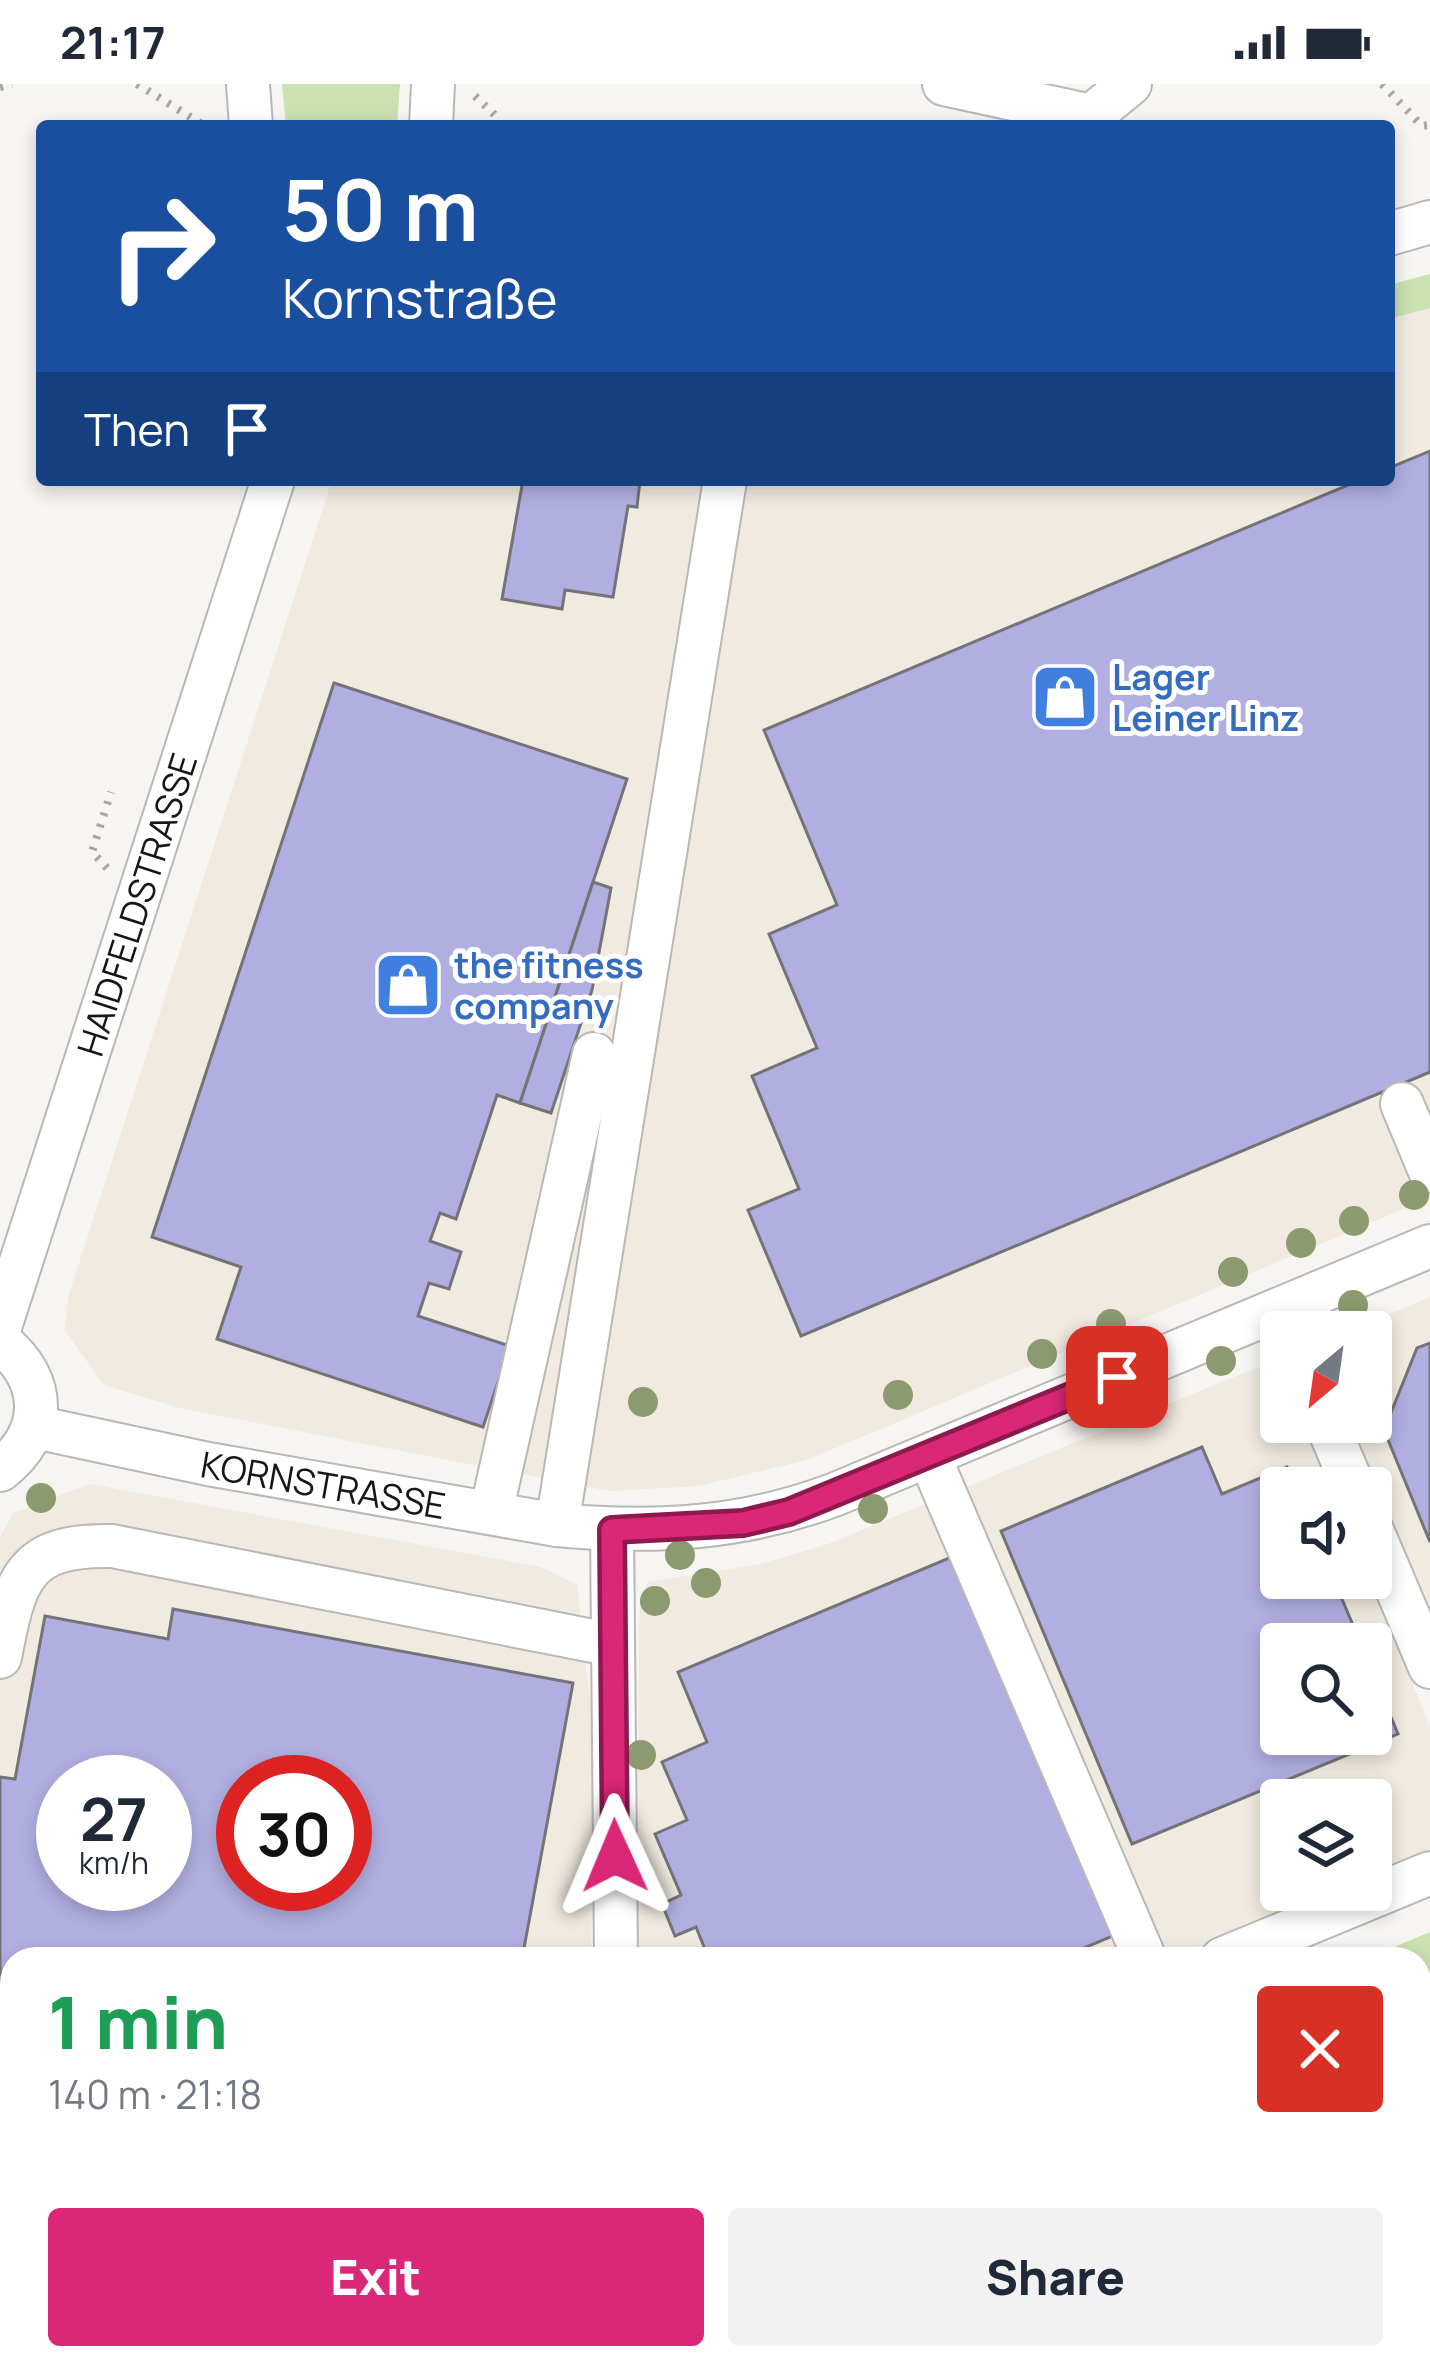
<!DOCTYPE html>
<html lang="en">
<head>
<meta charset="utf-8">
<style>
	body { margin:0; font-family:Manrope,sans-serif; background:#f2f2f3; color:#1f2937; height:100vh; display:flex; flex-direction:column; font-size:45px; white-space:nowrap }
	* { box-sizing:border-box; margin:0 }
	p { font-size:39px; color:#747a83 }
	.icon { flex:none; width:66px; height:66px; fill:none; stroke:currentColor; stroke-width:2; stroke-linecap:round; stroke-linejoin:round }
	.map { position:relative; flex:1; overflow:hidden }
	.sheet { position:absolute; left:0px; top:1863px; width:1431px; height:423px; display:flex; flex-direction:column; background:#fff; border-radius:36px 36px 0 0; box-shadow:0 6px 18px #0003 }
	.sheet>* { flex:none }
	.banner { position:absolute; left:36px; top:36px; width:1359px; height:366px; border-radius:12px; box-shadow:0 6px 18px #0003; background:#1a4fa0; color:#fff; overflow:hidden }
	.needle { width:78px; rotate:209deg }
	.fabs { position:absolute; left:1260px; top:1227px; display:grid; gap:24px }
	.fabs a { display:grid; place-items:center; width:132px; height:132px; border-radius:12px; background:#fff; box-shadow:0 6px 18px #0003; font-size:60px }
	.speed { position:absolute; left:36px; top:1671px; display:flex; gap:24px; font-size:60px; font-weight:700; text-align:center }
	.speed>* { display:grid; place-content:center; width:156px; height:156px; border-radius:50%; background:#fff; box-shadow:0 6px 18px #0003; line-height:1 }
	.speed small { font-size:30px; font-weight:400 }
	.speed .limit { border:18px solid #d22; background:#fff; color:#111 }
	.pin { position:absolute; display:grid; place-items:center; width:102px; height:102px; color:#fff; margin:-51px; border-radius:24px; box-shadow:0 6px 18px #0006 }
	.me { position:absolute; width:132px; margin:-66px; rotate:359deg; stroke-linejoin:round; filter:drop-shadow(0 0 9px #0008) }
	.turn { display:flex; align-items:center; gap:42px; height:252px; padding:0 48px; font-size:54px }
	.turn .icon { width:156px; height:156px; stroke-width:2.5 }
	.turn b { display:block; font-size:84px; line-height:102px }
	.then { display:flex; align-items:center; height:114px; padding:0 48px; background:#0003; gap:24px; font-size:45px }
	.round { display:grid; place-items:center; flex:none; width:126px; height:126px; border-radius:12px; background:#f2f2f3 }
	.summary { display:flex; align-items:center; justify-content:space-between; height:204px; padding:0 48px }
	h1 { font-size:72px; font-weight:800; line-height:90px; color:#1e9e55 }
	.action { display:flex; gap:24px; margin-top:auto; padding:24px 48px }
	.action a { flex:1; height:138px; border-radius:12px; background:#db2777; color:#fff; font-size:48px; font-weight:800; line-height:138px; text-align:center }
	.action a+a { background:#f2f2f3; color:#1f2937 }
	.status { display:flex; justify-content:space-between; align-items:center; height:84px; padding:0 60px; background:#fff; direction:ltr }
	.status svg { height:33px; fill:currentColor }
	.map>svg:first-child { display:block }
	.built { fill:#f1eae0; fill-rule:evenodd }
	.green { fill:#cae1b1 }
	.building { fill:#b1afe1; stroke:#747478; stroke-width:3; fill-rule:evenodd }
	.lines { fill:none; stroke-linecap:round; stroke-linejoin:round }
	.minor-casing { stroke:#bab8b5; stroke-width:46 }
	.major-casing { stroke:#bab8b5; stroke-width:58 }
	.path { stroke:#a9a7a4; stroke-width:8; stroke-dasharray:3 9; stroke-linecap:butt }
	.minor { stroke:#fff; stroke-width:42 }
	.major { stroke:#fff; stroke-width:54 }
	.tram { stroke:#878583; stroke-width:3 }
	.tree { fill:#8c9a6f }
	.route-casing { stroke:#8e194d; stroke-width:30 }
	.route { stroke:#db2777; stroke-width:21 }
	.labels { text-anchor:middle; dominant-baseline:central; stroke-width:10; stroke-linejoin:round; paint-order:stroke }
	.shop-label { font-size:36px; font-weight:bold; fill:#366cbe; stroke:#fff; text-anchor:start }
	.street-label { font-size:36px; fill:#171615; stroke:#fff }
</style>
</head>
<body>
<div class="status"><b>21:17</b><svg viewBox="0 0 49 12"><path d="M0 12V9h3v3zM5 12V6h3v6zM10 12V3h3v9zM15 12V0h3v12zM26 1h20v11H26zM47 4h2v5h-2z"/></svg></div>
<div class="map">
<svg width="1430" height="2284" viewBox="0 0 1430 2284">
	<rect width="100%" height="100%" fill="#f7f5f1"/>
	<!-- built -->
	<g class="built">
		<path d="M 1430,190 L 1430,1114 L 807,1376 L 699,1402 L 609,1407 L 179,1324 L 104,1301 L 65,1247 L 68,1213 L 332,396 L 1389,396 L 1389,201 Z"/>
		<path d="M 1430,1213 L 1430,1529 L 1351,1338 L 1371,1338 L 1371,1248 L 1347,1248 Z"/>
		<path d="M 1258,1283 L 1281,1297 L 1281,1338 L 1303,1338 L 1330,1404 L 1281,1404 L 1281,1494 L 1368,1494 L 1430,1642 L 1430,1765 L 1371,1792 L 1371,1716 L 1281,1716 L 1281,1806 L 1336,1806 L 1169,1875 L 638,1875 L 639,1543 L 641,1509 L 649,1498 L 760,1480 L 828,1460 ZM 1281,1560 L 1371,1560 L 1371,1650 L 1281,1650 Z"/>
		<path d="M 90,1400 L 541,1483 L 577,1501 L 595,1658 L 591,1875 L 12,1875 L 12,2274 L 546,2274 L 523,2284 L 0,2284 L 0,1453 L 13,1429 ZM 63,1698 L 165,1698 L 165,1800 L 63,1800 ZM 243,1698 L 345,1698 L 345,1800 L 243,1800 Z"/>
		<path d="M 1430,1976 L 1430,2046 L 1419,2051 L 1419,1981 Z"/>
		<path d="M 725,2274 L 885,2274 L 862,2284 L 702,2284 Z"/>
	</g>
	<!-- green -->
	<g class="green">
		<path d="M 282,0 L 400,0 L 397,42 L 286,42 Z"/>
		<path d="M 1430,190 L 1430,224 L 1389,235 L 1389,201 Z"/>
		<path d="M 1430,1848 L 1430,1888 L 1419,1893 L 1419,1875 L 1365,1875 Z"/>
		<path d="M 477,2274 L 546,2274 L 523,2284 L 453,2284 Z"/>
	</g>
	<!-- building -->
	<g class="building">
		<path d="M 1430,367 L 1430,988 L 801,1252 L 748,1126 L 799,1105 L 752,992 L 817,964 L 769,850 L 837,821 L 764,646 L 1360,396 L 1389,396 L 1389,384 Z"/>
		<path d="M 523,396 L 640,396 L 637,423 L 628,422 L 613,513 L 565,506 L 562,525 L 502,515 Z"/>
		<path d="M 334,599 L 627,695 L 520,1019 L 497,1011 L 456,1135 L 440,1129 L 430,1157 L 461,1168 L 449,1205 L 429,1199 L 418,1232 L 510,1262 L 483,1343 L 217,1255 L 241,1183 L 152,1153 Z"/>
		<path d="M 593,798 L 611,804 L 592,906 L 551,1029 L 520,1019 Z"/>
		<path d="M 1430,1259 L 1430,1458 L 1384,1346 L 1417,1264 Z"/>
		<path d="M 1202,1363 L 1222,1410 L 1287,1383 L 1295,1404 L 1281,1404 L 1281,1494 L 1333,1494 L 1361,1560 L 1281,1560 L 1281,1650 L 1371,1650 L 1371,1585 L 1398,1650 L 1132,1760 L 1001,1447 Z"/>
		<path d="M 954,1472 L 1115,1851 L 1058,1875 L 709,1875 L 696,1843 L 675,1852 L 662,1820 L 681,1811 L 655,1750 L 687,1736 L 662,1678 L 707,1658 L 678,1588 Z"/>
		<path d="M 173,1525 L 573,1599 L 522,1875 L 12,1875 L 12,2272 L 0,2269 L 0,1693 L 15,1695 L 45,1532 L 168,1555 ZM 63,1698 L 165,1698 L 165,1800 L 63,1800 ZM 243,1698 L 345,1698 L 345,1800 L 243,1800 Z"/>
		<path d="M 25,2274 L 236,2274 L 213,2284 L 29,2284 L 31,2275 Z"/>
	</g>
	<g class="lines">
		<!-- minor casing -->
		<g class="minor-casing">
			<g id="minor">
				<path d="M 248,0 L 251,42"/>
				<path d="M 944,0 L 1091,32 L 1130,0"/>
				<path d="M 431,42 L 433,0"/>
				<path d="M 1389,150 L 1430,138"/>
				<path d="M 1402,1020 L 1430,1087"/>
				<path id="s1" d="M 0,1243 L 273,396"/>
				<path d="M 0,1258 C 48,1296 48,1349 0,1386"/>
				<path d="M 1326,1338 L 1354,1404"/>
				<path id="s2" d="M 35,1343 L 208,1380 L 557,1441 C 655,1450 744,1445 836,1410 L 1430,1162"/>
				<path d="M 929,1372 L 1145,1875"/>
				<path d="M 491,1429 L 594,970"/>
				<path d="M 557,1441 L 725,396"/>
				<path d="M 1371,1444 L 1430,1583"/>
				<path d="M 612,1446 L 616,1875"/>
				<path d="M 0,1573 C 15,1494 24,1460 112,1462 L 613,1561"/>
				<path d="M 1222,1875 L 1430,1789"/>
			</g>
		</g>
		<!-- major casing -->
		<g class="major-casing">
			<g id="major">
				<path d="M 1419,1959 L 1430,1955"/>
				<path d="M 1419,2071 L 1430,2067"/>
				<path d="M 653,2284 L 676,2274"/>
				<path d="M 909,2284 L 933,2274"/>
			</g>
		</g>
		<!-- path -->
		<g class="path">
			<path d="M 137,0 L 205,42"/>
			<path d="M 1382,0 L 1422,42 L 1430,41"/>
			<path d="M 0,3 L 12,0"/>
			<path d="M 475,12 L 500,36"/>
			<path d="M 107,784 L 92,768 L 111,708"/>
			<path d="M 1109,2274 L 1114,2284"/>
		</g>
		<!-- minor -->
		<use href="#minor" class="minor"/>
		<!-- major -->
		<use href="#major" class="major"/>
		<!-- tram -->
		<g class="tram">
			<path d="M 1419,1999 L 1430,1994"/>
			<path d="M 1419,2019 L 1430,2014"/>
			<path d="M 758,2284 L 781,2274"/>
			<path d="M 809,2284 L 832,2274"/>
		</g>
	</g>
	<!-- trees -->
	<g class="tree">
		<circle cx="1414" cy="1111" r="15"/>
		<circle cx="1354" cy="1137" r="15"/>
		<circle cx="1301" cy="1159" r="15"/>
		<circle cx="1233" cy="1188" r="15"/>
		<circle cx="1353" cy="1221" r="15"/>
		<circle cx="1111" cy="1240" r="15"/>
		<circle cx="1042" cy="1270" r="15"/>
		<circle cx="1221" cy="1277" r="15"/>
		<circle cx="898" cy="1311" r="15"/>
		<circle cx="643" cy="1318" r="15"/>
		<circle cx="41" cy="1414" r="15"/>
		<circle cx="873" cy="1425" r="15"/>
		<circle cx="680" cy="1471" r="15"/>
		<circle cx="706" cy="1499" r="15"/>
		<circle cx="655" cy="1517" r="15"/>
		<circle cx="641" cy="1671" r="15"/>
	</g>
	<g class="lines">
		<!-- route casing -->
		<g class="route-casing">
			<path id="route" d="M 615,1772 L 612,1446 L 743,1439 L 789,1428 L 1117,1293"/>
		</g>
		<!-- route -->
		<use href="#route" class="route"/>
	</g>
	<!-- icons -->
	<defs>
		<g id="shop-square" transform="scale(3.45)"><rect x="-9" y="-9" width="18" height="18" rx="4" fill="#3f7fe0" stroke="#fff"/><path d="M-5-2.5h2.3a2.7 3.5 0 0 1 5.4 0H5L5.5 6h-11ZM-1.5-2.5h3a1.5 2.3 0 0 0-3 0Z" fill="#fff"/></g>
	</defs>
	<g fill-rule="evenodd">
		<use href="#shop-square" x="1065" y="613"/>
		<use href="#shop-square" x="408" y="901"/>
	</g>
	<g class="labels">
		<!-- shop labels -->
		<g class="shop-label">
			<text x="1112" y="592">Lager<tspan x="1112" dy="41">Leiner Linz</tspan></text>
			<text x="454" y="880">the fitness<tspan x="454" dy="41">company</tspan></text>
		</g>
		<!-- street labels -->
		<g class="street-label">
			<text stroke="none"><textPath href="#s1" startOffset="444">HAIDFELDSTRASSE</textPath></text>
			<text stroke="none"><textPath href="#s2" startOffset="294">KORNSTRASSE</textPath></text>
		</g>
	</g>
</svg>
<div class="fabs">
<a><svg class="needle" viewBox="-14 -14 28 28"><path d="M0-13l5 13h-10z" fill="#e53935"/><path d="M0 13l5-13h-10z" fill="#747a83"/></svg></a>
<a><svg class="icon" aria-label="sound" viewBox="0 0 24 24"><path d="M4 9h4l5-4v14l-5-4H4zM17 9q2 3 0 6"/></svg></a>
<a><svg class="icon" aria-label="search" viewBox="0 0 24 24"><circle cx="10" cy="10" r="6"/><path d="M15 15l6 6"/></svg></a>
<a><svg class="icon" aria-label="layers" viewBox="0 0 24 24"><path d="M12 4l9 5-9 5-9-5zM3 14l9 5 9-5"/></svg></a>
</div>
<div class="speed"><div>27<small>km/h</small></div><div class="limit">30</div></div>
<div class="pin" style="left:1117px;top:1293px;background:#d93025"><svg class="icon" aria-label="arrive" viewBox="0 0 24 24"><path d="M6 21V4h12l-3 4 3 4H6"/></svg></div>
<svg class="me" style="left:615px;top:1772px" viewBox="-20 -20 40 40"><path d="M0-17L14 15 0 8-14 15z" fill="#db2777" stroke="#fff" stroke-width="4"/></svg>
<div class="banner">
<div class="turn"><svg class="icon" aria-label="right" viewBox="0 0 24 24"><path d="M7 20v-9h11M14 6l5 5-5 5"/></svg><div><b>50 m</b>Kornstraße</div></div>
<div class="then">Then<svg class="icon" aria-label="arrive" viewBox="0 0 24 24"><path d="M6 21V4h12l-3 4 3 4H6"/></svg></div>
</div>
<section class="sheet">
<div class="summary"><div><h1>1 min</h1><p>140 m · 21:18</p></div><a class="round" style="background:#d93025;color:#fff"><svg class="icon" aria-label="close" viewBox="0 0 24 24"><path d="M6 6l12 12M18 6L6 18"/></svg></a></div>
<div class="action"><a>Exit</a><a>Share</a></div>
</section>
</div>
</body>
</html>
